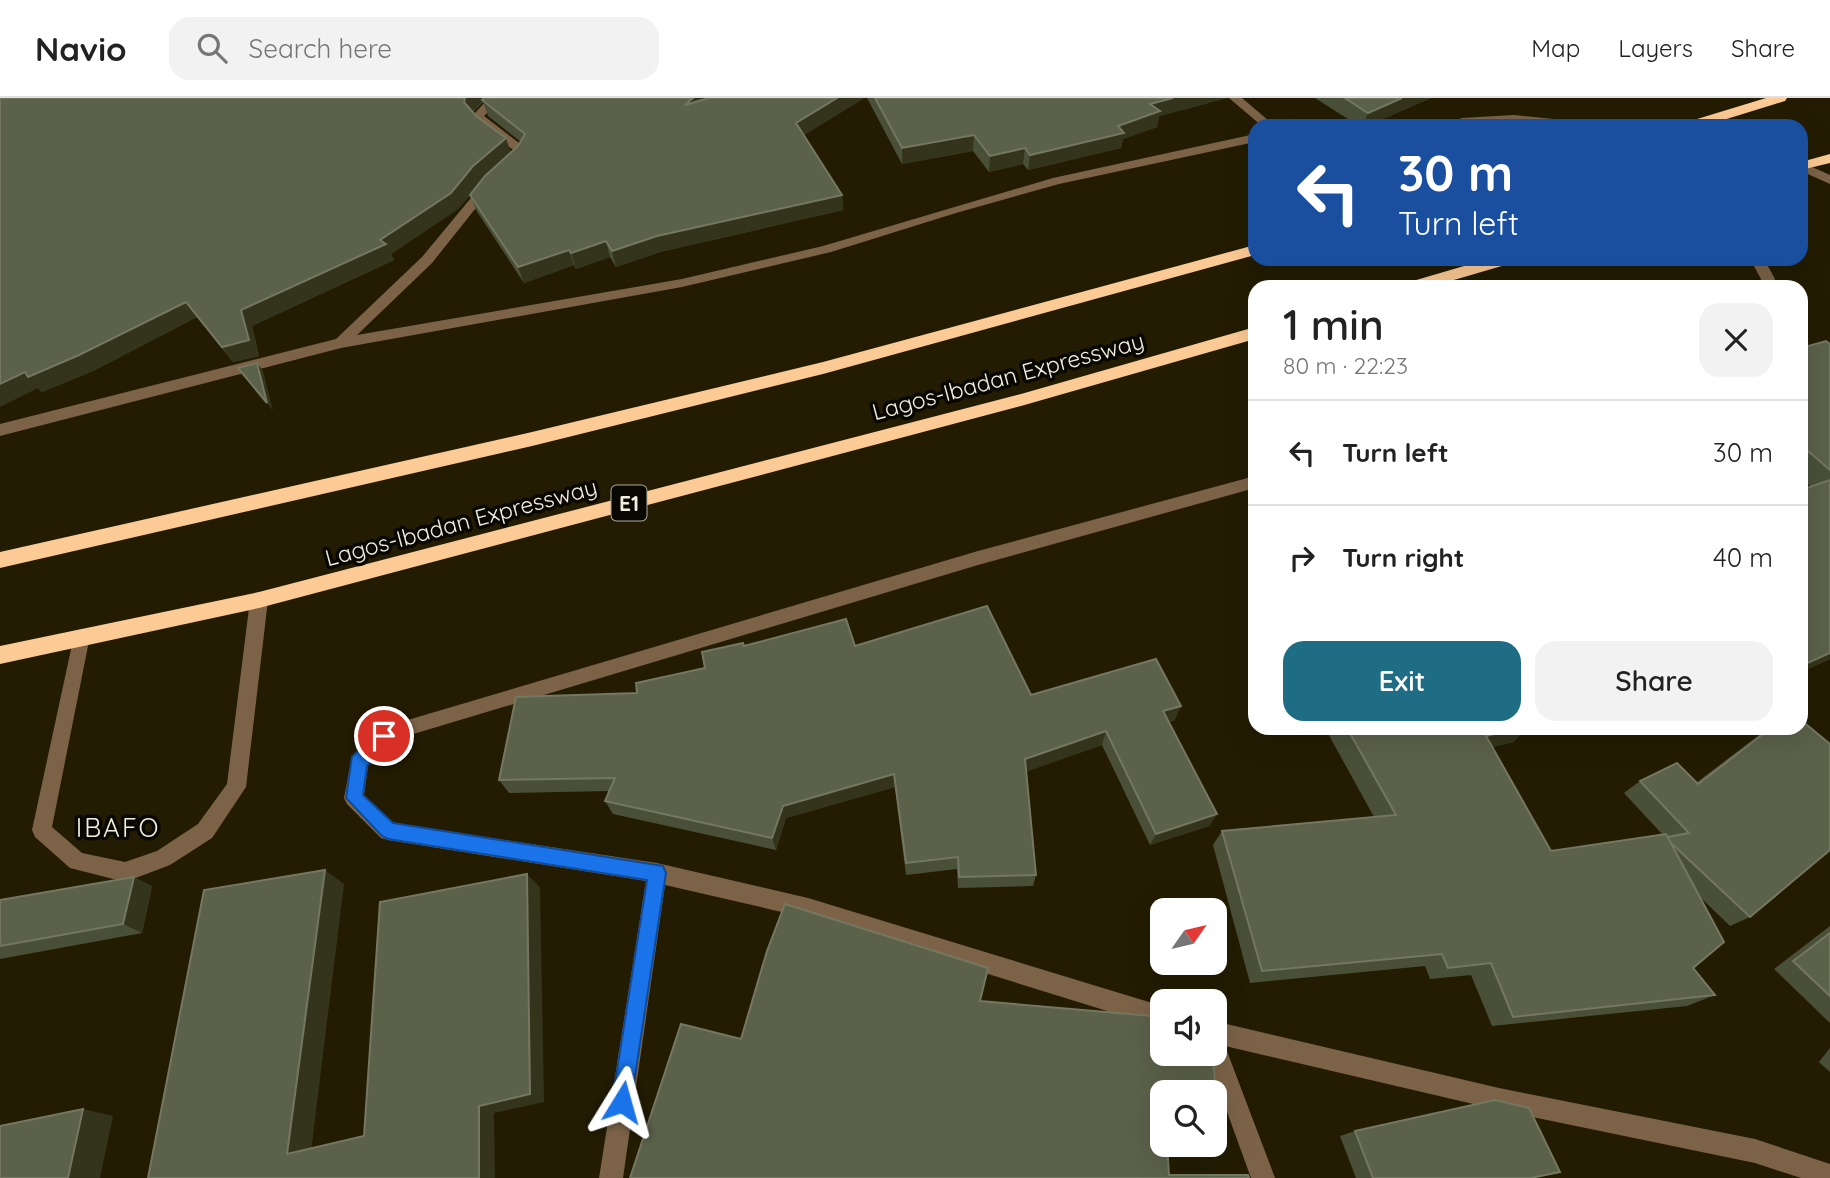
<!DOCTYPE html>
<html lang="en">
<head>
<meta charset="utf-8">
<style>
	body { margin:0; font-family:Quicksand,sans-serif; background:#f2f2f2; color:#222; height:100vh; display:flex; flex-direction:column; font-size:26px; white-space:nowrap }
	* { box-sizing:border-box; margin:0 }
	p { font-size:23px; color:#767676 }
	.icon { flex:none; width:38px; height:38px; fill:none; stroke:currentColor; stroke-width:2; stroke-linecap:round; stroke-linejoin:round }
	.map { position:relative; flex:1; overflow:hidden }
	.sheet { position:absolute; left:1248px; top:182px; width:560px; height:455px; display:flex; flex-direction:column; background:#fff; border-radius:21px; box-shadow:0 7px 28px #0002 }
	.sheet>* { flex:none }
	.banner { position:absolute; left:1248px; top:21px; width:560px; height:147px; border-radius:21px; box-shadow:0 7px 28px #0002; background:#1a4fa0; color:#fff; overflow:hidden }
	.needle { width:46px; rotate:56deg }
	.buttons { position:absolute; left:1150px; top:800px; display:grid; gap:14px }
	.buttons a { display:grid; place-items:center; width:77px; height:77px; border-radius:14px; background:#fff; box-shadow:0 7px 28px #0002; font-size:35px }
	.pin { position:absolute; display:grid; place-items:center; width:60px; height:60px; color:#fff; margin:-30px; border:4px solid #fff; border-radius:50%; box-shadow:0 2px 7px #0007 }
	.me { position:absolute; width:77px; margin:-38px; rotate:8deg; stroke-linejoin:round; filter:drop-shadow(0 0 5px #0008) }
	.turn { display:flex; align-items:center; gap:24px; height:147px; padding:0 35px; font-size:32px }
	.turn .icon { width:91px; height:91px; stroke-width:2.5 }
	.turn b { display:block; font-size:49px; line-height:60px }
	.round { display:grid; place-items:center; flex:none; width:74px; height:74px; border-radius:21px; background:#f2f2f2 }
	.overview { display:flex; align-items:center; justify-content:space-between; height:119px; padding:0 35px }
	h1 { font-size:42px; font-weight:600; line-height:52px }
	.primary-button { display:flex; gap:14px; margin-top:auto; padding:14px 35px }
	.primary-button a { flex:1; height:80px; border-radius:21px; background:#1f6d84; color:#fff; font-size:28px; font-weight:600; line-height:80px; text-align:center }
	.primary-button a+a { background:#f2f2f2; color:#222 }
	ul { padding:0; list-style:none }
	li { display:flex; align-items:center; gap:21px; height:105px; padding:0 35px; border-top:2px solid #e0e0e0 }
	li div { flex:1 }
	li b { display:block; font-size:26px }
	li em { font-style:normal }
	header { display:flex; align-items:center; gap:42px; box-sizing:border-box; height:98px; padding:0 35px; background:#fff; border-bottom:2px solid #e0e0e0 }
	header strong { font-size:33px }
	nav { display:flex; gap:38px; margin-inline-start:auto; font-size:24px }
	.search { width:490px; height:63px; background:#f2f2f2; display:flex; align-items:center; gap:18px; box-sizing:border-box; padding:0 24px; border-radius:21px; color:#767676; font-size:26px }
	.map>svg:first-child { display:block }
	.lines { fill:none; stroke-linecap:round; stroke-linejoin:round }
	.service { fill:#7c6348; fill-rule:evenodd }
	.minor { fill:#7c6348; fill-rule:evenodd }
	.tertiary { fill:#7c6348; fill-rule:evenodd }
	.motorway { fill:#fcca94; fill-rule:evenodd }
	.wall { fill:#4a5038; fill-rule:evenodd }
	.shaded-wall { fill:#33341b }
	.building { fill:#5c614a; stroke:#747761; stroke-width:2 }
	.route { fill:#1a73e8; stroke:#114b97; stroke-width:2 }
	.labels { text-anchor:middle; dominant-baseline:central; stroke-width:7; stroke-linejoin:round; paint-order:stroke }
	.shield { fill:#090701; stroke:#ada99c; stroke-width:2 }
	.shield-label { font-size:21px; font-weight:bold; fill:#f3efdf }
	.street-label { font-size:23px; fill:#f3efdf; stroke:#090701 }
	.quarter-label { font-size:26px; letter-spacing:2px; fill:#f3efdf; stroke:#090701 }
</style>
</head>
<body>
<header>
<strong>Navio</strong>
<div class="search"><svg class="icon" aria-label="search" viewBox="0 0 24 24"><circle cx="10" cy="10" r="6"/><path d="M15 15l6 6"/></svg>Search here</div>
<nav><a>Map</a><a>Layers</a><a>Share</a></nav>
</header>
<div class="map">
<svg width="1830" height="1080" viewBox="0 0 1830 1080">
	<rect width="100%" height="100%" fill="#231c03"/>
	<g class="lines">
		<!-- service -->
		<g class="service">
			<path d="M 1514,17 L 1583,24 L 1589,28 L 1497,24 L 1439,28 L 1462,20 Z"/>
			<path d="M 1801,64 L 1830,77 L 1830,86 L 1801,73 Z"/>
			<path d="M 259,495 L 265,497 L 268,502 L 246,689 L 212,740 L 170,767 L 125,784 L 70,770 L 35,739 L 32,732 L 75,533 L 81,531 L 87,533 L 90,538 L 52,729 L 82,755 L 125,764 L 157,753 L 198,726 L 227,686 L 250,502 L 253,497 Z"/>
		</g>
		<!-- minor -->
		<g class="minor">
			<path d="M 489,0 L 502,0 L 484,18 L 528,52 L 516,69 L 506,66 L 515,53 L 483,31 L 472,18 Z"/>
			<path d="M 1255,36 L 1255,44 L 1059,86 L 956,115 L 831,154 L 682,189 L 341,250 L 0,338 L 0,326 L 336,241 L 422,159 L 485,83 L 489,82 L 495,86 L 432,165 L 357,237 L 682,181 L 823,148 L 1053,80 Z"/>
			<path d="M 1750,161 L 1764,161 L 1775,181 L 1773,189 L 1759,189 L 1761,181 Z"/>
			<path d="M 1255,378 L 1255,390 L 978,467 L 390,643 L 368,668 L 364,697 L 393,725 L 657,765 L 808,800 L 1162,908 L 1162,930 L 808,820 L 665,787 L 623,1080 L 599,1080 L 646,783 L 388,742 L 381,740 L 347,706 L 344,700 L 352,658 L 377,631 L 384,629 L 978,453 Z"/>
			<path d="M 1214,923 L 1499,990 L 1755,1041 L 1830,1066 L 1830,1080 L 1801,1080 L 1755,1065 L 1499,1012 L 1225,948 L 1275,1080 L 1251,1080 L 1206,956 L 1214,956 Z"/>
		</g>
		<!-- tertiary -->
		<path class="tertiary" d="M 1229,0 L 1242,0 L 1275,28 L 1262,28 Z"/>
		<!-- motorway -->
		<g class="motorway">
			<path d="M 1766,0 L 1787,0 L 1785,3 L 1704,28 L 1682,28 L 1684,25 Z"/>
			<path d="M 1830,56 L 1830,65 L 1801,72 L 1801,64 Z"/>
			<path d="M 1255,147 L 1255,157 L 823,276 L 532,348 L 0,470 L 0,454 L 532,334 L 823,264 Z"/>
			<path d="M 1488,161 L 1514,161 L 1512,165 L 1430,189 L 1404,189 L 1406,185 Z"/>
			<path d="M 1255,229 L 1255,241 L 1021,308 L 259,510 L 0,566 L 0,548 L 259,494 L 1021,296 Z"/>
		</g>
	</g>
	<!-- wall -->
	<g class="wall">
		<path d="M 0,0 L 864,0 L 804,37 L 842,97 L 843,112 L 660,154 L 616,169 L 610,159 L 576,171 L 574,167 L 524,185 L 476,112 L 470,97 L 483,81 L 458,111 L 391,156 L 394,162 L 252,228 L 259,258 L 233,264 L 197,219 L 93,273 L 42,294 L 38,290 ZM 483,4 L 488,18 L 521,44 L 518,48 L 511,55 L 473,14 Z"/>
		<path d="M 867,0 L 1227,0 L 1159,18 L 1157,29 L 1123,41 L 1121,50 L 1028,72 L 1023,66 L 989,74 L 973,53 L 902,66 Z"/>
		<path d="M 1315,0 L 1431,0 L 1367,28 L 1359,28 Z"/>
		<path d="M 1830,246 L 1830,561 L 1801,574 L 1801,392 L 1811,389 L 1801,380 L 1801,250 Z"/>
		<path d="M 744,548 L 855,548 L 1031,597 L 1175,622 L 1169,624 L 1217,716 L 1209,728 L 1150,747 L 1102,647 L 1026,673 L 1036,777 L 1033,788 L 958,790 L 957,771 L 906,777 L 895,689 L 786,720 L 776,752 L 613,716 L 605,703 L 610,693 L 509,695 L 499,682 L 637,595 L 705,570 Z"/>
		<path d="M 1325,630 L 1527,630 L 1513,644 L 1493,649 L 1551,753 L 1662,736 L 1624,695 L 1640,683 L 1696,685 L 1768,630 L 1801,630 L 1750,819 L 1730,828 L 1700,799 L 1693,870 L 1715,897 L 1687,908 L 1492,928 L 1471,877 L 1430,881 L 1425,868 L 1250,885 L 1213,747 L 1222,733 L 1374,719 Z"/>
		<path d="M 1597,630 L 1622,630 L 1603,637 Z"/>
		<path d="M 152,788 L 142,835 L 0,861 L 0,802 Z"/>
		<path d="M 1830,828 L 1830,925 L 1774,871 Z"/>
		<path d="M 1830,950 L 1830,974 L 1819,964 Z"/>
		<path d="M 1355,1033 L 1531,1080 L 1356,1080 L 1340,1038 Z"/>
	</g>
	<!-- shaded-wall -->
	<g class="shaded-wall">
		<path d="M 465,0 L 486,0 L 470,16 L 464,4 Z"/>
		<path d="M 693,0 L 713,0 L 685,7 Z"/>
		<path d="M 837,0 L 864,0 L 798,41 L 796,25 Z"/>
		<path d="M 1173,0 L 1227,0 L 1159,18 L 1157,29 L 1123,41 L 1121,50 L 1028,72 L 1030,57 L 1118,28 L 1150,6 Z"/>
		<path d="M 1402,0 L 1431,0 L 1367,28 L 1363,28 L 1368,15 Z"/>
		<path d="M 974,37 L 973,53 L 902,66 L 902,50 Z"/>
		<path d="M 506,40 L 511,55 L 479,84 L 458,111 L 391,156 L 394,162 L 252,228 L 259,258 L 233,264 L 222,249 L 241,212 L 380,142 L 473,68 Z"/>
		<path d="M 1025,50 L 1023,66 L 989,74 L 990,58 Z"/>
		<path d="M 842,97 L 843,112 L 660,154 L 616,169 L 612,153 L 657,138 Z"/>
		<path d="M 606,143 L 610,159 L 576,171 L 571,155 Z"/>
		<path d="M 569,152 L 574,167 L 524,185 L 518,169 Z"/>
		<path d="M 186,204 L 197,219 L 93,273 L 42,294 L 38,290 L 0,309 L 0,286 L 25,274 Z"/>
		<path d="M 257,265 L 263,273 L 273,313 L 267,305 Z"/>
		<path d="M 1830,555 L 1830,561 L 1801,574 L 1801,568 Z"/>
		<path d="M 1181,608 L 1175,622 L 1157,627 L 1163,613 Z"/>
		<path d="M 1517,630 L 1527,630 L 1513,644 L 1469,655 L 1486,638 Z"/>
		<path d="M 1611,630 L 1622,630 L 1603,637 Z"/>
		<path d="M 1106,633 L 1102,647 L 1023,675 L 1025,661 Z"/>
		<path d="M 894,676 L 895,689 L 786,720 L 776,752 L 772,740 L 783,708 Z"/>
		<path d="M 1217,716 L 1209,728 L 1150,747 L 1156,736 Z"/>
		<path d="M 325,772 L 344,786 L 310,1062 L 287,1056 Z"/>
		<path d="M 527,776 L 540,789 L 544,1004 L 494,1015 L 495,1080 L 479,1080 L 479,1008 Z"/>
		<path d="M 134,779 L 152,788 L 142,835 L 123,826 Z"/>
		<path d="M 83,1011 L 113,1018 L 100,1080 L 68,1080 Z"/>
	</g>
	<!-- building -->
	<g class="building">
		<path d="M 0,0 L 465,0 L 464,4 L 476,18 L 506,40 L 473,68 L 451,95 L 380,142 L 386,146 L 241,212 L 249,242 L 222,249 L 186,204 L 79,257 L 28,279 L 25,274 L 0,286 Z"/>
		<path d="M 484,0 L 693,0 L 685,7 L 709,0 L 837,0 L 796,25 L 842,97 L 657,138 L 612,153 L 606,143 L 571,155 L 569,152 L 518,169 L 470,97 L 485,78 L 518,48 L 525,36 L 482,2 Z"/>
		<path d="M 875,0 L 1173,0 L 1150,6 L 1160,13 L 1118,28 L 1124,35 L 1030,57 L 1025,50 L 990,58 L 974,37 L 902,50 Z"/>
		<path d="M 1345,0 L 1402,0 L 1368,15 Z"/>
		<path d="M 1826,243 L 1830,246 L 1830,372 L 1801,347 L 1801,250 Z"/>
		<path d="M 257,265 L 267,305 L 238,270 Z"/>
		<path d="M 1830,382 L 1830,555 L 1801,568 L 1801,392 Z"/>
		<path d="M 987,508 L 1031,597 L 1156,561 L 1181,608 L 1163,613 L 1217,716 L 1156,736 L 1106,633 L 1025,661 L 1036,777 L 959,779 L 958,759 L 906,765 L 894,676 L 783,708 L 772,740 L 605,703 L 615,680 L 499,682 L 516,599 L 637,595 L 636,585 L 705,570 L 702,554 L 743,545 L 744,548 L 846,521 L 855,548 Z"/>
		<path d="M 1801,622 L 1830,646 L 1830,752 L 1750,819 L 1670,744 L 1667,739 L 1689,735 L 1640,683 L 1677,665 L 1698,686 L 1771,630 L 1801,630 Z"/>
		<path d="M 1347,630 L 1517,630 L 1486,638 L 1551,753 L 1666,736 L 1724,844 L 1693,870 L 1715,897 L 1513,919 L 1491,865 L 1448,870 L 1442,856 L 1262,873 L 1222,733 L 1396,717 Z"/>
		<path d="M 325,772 L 287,1056 L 364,1038 L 380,804 L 527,776 L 530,996 L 479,1008 L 479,1080 L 148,1080 L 204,792 Z"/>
		<path d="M 134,779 L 123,826 L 0,848 L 0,802 Z"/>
		<path d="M 785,806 L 988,870 L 980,903 L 1152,918 L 1162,921 L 1162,956 L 1213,956 L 1216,1002 L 1214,1002 L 1214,994 L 1162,994 L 1162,1046 L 1167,1046 L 1169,1077 L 1248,1077 L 1249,1080 L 630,1080 L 681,926 L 741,941 L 767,853 Z"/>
		<path d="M 1830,835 L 1830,898 L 1793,863 Z"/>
		<path d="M 1495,1002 L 1529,1010 L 1560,1074 L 1531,1080 L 1373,1080 L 1355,1033 Z"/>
		<path d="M 83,1011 L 68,1080 L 0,1080 L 0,1028 Z"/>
	</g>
	<!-- route -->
	<path class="route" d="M 384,630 L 390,632 L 393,638 L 367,668 L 363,697 L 393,725 L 663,768 L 666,775 L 630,1011 L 622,1014 L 615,1011 L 612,1004 L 647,782 L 388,741 L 382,738 L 346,700 L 352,659 L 378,632 Z"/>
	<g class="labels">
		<!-- shield labels -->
		<rect class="shield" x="611.5" y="387.5" width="35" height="35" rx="5"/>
		<g class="shield-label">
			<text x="629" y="405">E1</text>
		</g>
		<!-- street labels -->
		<g class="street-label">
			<text transform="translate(1008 278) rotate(-15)">Lagos-Ibadan Expressway</text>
			<text transform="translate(461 424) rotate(-15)">Lagos-Ibadan Expressway</text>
		</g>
		<!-- quarter labels -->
		<g class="quarter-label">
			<text x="118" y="729">IBAFO</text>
		</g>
	</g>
</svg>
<div class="buttons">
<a><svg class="needle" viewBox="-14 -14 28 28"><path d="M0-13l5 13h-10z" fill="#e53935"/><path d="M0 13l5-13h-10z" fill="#767676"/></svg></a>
<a><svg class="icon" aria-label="sound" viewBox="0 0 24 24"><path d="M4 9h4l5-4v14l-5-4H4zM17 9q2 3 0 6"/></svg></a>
<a><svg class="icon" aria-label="search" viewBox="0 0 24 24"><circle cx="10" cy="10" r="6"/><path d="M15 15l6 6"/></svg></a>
</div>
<div class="pin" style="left:384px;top:638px;background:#d93025"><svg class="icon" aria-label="arrive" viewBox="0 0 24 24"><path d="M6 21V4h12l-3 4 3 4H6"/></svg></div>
<svg class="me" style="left:622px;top:1004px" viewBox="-20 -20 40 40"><path d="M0-17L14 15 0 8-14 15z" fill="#1a73e8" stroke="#fff" stroke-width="4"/></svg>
<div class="banner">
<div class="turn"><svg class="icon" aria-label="left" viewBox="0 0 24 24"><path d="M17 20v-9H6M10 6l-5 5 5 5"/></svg><div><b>30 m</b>Turn left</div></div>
</div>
<section class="sheet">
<div class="overview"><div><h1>1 min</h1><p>80 m · 22:23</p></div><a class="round"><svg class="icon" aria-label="close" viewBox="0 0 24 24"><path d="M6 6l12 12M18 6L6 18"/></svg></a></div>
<ul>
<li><svg class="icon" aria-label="left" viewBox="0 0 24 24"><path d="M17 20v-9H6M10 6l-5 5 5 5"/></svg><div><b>Turn left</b></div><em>30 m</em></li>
<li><svg class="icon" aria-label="right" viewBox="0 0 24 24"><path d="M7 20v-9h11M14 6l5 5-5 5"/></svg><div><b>Turn right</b></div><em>40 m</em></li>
</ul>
<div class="primary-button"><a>Exit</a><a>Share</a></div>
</section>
</div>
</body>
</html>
